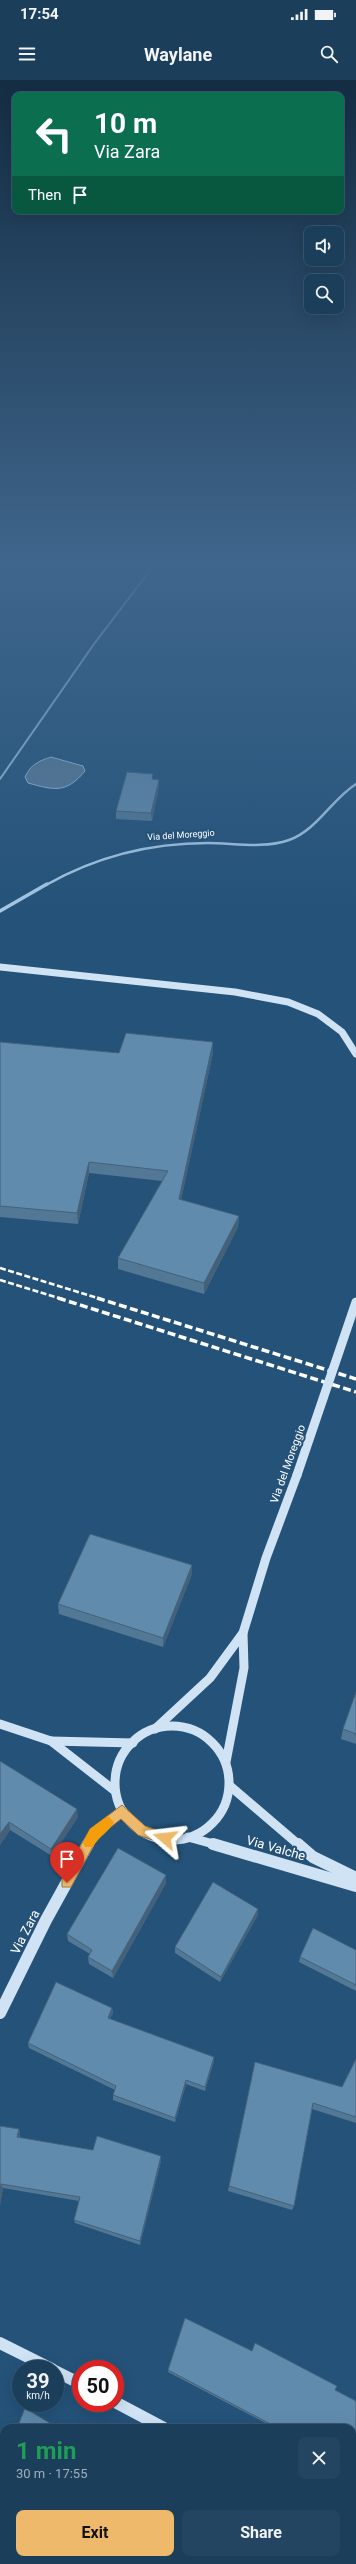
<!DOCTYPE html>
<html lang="en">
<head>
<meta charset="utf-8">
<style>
	body { margin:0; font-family:Roboto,sans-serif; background:#244561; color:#f1f3f6; height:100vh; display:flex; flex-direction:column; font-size:15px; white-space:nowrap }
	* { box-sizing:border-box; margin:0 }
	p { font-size:13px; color:#a0aebb }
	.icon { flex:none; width:22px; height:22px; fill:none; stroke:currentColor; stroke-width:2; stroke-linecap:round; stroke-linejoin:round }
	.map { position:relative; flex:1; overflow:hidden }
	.side { position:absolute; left:0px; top:2344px; width:356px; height:140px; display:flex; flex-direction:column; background:#1b3e5b; border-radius:12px 12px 0 0; box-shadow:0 4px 16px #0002,0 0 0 1px #395771 }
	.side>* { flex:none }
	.top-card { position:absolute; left:12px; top:12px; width:332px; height:122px; border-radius:8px; box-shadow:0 4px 16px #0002,0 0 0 1px #395771; background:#0b6e4f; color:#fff; overflow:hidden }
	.buttons { position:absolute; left:304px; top:146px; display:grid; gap:8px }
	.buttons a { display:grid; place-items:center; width:40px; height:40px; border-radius:8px; background:#1b3e5b; box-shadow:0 4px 16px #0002,0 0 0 1px #395771; font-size:20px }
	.speed { position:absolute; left:12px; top:2280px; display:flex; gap:8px; font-size:20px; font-weight:700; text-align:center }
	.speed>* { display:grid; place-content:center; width:52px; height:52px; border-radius:50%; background:#1b3e5b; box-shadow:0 4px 16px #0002,0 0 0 1px #395771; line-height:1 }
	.speed small { font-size:10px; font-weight:400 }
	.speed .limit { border:6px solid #d22; background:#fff; color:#111 }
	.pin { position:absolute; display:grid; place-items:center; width:34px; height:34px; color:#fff; margin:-41px -17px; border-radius:50% 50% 50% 0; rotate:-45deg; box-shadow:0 0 4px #0007 }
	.pin .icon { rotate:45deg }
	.me { position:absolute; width:44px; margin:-22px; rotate:287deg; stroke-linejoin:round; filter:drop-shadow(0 0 3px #0008) }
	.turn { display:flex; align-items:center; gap:14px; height:84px; padding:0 16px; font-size:18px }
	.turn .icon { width:52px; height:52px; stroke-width:2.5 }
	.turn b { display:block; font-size:28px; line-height:34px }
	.then { display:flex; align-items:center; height:38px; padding:0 16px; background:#0003; gap:8px; font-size:15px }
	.round { display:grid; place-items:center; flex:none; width:42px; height:42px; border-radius:8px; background:#244561 }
	.overview { display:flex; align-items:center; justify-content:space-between; height:68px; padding:0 16px }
	h1 { font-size:24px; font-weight:700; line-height:30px; color:#1e9e55 }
	.cta { display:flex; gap:8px; margin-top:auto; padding:8px 16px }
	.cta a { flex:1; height:46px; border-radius:8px; background:#eeb96a; color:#111; font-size:16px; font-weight:700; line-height:46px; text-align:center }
	.cta a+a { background:#244561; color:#f1f3f6 }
	.status { display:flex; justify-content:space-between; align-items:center; height:28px; padding:0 20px; background:#1b3e5b; direction:ltr }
	.status svg { height:11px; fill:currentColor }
	header { display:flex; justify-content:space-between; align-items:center; height:52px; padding:0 16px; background:#1b3e5b; font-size:18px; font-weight:700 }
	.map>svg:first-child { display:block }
	.water { fill:#5a7b97; stroke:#9ac5e4 }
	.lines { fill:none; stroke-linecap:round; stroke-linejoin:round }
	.lane { stroke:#a6c9e4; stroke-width:2 }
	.street-far1 { stroke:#a6c9e4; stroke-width:2.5 }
	.street { stroke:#a6c9e4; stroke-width:3.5 }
	.secondary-far2 { stroke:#cfe3f4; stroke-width:7 }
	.secondary-far1 { stroke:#cfe3f4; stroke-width:9 }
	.secondary { stroke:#cfe3f4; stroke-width:12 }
	.rail-far1 { stroke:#fff; stroke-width:2.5; stroke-dasharray:6 2.5; stroke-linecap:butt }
	.rail { stroke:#fff; stroke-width:3.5; stroke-dasharray:8 3.5; stroke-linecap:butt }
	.secondary-bridge { stroke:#cfe3f4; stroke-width:9 }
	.wall { fill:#537895 }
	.shaded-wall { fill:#446179 }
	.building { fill:#618bad; stroke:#446179 }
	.route { fill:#eeb96a; stroke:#9b7845 }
	.slow { fill:#f59e0b }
	.labels { text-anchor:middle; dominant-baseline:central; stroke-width:4; stroke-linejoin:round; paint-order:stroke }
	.far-street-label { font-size:9px; fill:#fff; stroke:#245279 }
	.street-label { font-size:11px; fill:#fff; stroke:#245279 }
	.near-street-label { font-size:13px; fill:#fff; stroke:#245279 }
</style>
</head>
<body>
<div class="status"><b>17:54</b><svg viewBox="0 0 49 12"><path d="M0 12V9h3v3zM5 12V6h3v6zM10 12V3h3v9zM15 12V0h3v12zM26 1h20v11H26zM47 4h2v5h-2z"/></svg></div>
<header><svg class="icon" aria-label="menu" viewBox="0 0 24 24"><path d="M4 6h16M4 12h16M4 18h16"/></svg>Waylane<svg class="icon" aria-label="search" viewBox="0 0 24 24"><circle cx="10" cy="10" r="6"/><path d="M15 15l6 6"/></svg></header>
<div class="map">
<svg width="356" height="2484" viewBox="0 0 356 2484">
	<rect width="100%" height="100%" fill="#245279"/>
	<!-- water -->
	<path class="water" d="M 51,677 L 83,686 L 85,691 C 66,714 54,710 28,703 L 25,697 C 31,684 39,681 51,677 Z"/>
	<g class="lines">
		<!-- lane -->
		<path class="lane" d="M 0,699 L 94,564 L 151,489"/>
		<!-- street-far1 -->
		<path class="street-far1" d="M 46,805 C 97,776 149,763 208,763 C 234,763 263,769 289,760 C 317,750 331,720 356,704"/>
		<!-- street -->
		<path class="street" d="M 0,831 L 47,804"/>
		<!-- secondary-far2 -->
		<path class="secondary-far2" d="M 0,887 L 235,912 L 288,922 L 318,934 L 342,952 L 356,974"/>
		<!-- secondary-far1 -->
		<g class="secondary-far1">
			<path d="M 0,1644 L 51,1661 L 115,1711"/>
			<circle cx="172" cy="1703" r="57"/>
			<path d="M 155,1649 L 210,1598 L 243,1553"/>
			<path d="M 51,1661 L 133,1663"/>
			<path d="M 226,1682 L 244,1588 L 243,1553 L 266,1478 L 297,1395"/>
			<path d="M 230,1706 L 299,1765"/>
			<path d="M 188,1757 L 217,1765"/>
			<path d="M 87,1765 L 94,1753 L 123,1731"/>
		</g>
		<!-- secondary -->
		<g class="secondary">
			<path d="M 213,1764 L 356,1806"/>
			<path d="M 298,1764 L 313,1777 L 356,1798"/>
			<path d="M 0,1933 L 46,1840 L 88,1764"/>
			<path d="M 0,2263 L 52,2289"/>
			<path d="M 55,2291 L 81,2304"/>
			<path d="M 115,2322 L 164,2348"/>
			<path d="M 352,2447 L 356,2449"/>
		</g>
		<!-- rail-far1 -->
		<g class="rail-far1">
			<path d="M 0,1188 L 101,1219"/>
			<path d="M 0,1200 L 62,1219"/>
		</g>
		<!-- rail -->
		<g class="rail">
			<path d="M 58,1218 L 356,1312"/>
			<path d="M 97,1218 L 356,1299"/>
		</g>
		<!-- secondary-bridge -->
		<path class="secondary-bridge" d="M 297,1395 L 356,1222"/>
	</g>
	<!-- wall -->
	<g class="wall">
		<path d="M 153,699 L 159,700 L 159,707 L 152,741 L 116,739 L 116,731 Z"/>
		<path d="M 0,962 L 119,973 L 213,973 L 181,1120 L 239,1136 L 238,1147 L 204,1214 L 118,1189 L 118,1178 L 162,1101 L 89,1093 L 78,1144 L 0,1137 Z"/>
		<path d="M 192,1485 L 192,1494 L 163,1567 L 59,1534 L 58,1524 Z"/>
		<path d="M 356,1612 L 356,1664 L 341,1659 L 343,1649 Z"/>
		<path d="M 0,1681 L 78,1737 L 52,1776 L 10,1750 L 0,1765 Z"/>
		<path d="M 166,1803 L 113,1898 L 89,1884 L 88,1877 L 90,1874 L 68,1861 L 67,1854 Z"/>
		<path d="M 258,1829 L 258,1835 L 220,1902 L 175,1873 L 175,1867 Z"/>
		<path d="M 356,1870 L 356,1911 L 299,1882 L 300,1877 Z"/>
		<path d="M 112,1928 L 113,1933 L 110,1939 L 214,1981 L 205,2011 L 186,2004 L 175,2042 L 113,2020 L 113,2015 L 115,2010 L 29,1968 L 28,1963 Z"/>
		<path d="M 356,1979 L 356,2043 L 312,2029 L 294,2126 L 292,2130 L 228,2111 L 255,1982 L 342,2007 Z"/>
		<path d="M 0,2046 L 19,2049 L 20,2053 L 20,2058 L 93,2070 L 161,2081 L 140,2165 L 75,2143 L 74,2140 L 79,2121 L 3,2108 L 0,2125 Z"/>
		<path d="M 252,2271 L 335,2310 L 356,2321 L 356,2377 L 352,2375 L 352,2348 L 275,2348 L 168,2292 L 168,2290 Z"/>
	</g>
	<!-- shaded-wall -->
	<g class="shaded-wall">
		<path d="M 159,700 L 159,707 L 152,741 L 151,733 Z"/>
		<path d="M 213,962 L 213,973 L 179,1130 L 179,1119 Z"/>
		<path d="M 89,1082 L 89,1093 L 78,1144 L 77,1133 Z"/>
		<path d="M 239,1136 L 238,1147 L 204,1214 L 204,1203 Z"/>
		<path d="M 192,1485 L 192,1494 L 163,1567 L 163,1558 Z"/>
		<path d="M 77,1729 L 78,1737 L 52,1776 L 51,1769 Z"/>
		<path d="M 9,1742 L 10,1750 L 0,1765 L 0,1754 Z"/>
		<path d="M 166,1795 L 166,1803 L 113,1898 L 112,1891 Z"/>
		<path d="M 258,1829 L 258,1835 L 220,1902 L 221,1897 Z"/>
		<path d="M 112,1928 L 113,1933 L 108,1943 L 108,1938 Z"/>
		<path d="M 214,1977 L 214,1981 L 205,2011 L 205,2007 Z"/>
		<path d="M 186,2000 L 186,2004 L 175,2042 L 175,2038 Z"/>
		<path d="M 19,2049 L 20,2053 L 19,2062 L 17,2057 Z"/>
		<path d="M 161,2076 L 161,2081 L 140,2165 L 140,2161 Z"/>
		<path d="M 1,2104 L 3,2108 L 0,2125 L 0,2111 Z"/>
	</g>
	<!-- building -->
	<g class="building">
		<path d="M 127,692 L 153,694 L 152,699 L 159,700 L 151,733 L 116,731 Z"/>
		<path d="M 126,953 L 213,962 L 179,1119 L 239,1136 L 204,1203 L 118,1178 L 168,1091 L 89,1082 L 77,1133 L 0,1126 L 0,962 L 119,973 Z"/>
		<path d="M 90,1454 L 192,1485 L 163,1558 L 58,1524 Z"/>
		<path d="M 356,1612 L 356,1654 L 343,1649 Z"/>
		<path d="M 0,1681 L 77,1729 L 51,1769 L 9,1742 L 0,1754 Z"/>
		<path d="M 118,1768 L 166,1795 L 112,1891 L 88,1877 L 92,1870 L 67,1854 Z"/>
		<path d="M 213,1802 L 258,1829 L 221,1897 L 175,1867 Z"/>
		<path d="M 313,1848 L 356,1870 L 356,1905 L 300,1877 Z"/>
		<path d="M 56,1902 L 112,1928 L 108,1938 L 214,1977 L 205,2007 L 186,2000 L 175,2038 L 113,2015 L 116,2006 L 28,1963 Z"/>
		<path d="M 356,1979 L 356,2037 L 313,2023 L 294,2126 L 229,2106 L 255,1982 L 342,2007 Z"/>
		<path d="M 0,2046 L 19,2049 L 17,2057 L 93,2070 L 97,2056 L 161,2076 L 140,2161 L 74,2140 L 80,2117 L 1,2104 L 0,2111 Z"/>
		<path d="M 185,2238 L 252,2271 L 255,2263 L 337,2306 L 335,2310 L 356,2321 L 356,2375 L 352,2373 L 352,2348 L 278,2348 L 168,2290 Z"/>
		<path d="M 25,2328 L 58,2348 L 17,2348 Z"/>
		<path d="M 4,2376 L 4,2417 L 0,2414 L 0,2386 Z"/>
		<path d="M 103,2480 L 244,2480 L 243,2484 L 109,2484 Z"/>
	</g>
	<!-- sky -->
	<linearGradient id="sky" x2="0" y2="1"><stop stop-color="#142d43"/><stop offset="0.58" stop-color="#3f668c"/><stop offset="1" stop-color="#3f668c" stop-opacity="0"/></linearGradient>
	<rect width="356" height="837" fill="url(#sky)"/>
	<!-- route -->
	<path class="route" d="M 122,1725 L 145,1746 L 169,1754 L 169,1763 L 165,1764 L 138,1755 L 121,1739 L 98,1757 L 71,1807 L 62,1807 L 62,1799 L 90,1749 Z"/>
	<!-- slow -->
	<path class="slow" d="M 108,1736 L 114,1742 C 110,1751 98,1757 93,1767 L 85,1767 L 83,1763 L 90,1749 Z"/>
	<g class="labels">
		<!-- far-street labels -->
		<g class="far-street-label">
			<text transform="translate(181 755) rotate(-4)">Via del Moreggio</text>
		</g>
		<!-- street labels -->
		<g class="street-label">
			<text transform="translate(288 1384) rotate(-70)">Via del Moreggio</text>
		</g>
		<!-- near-street labels -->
		<g class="near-street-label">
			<text transform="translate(276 1768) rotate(16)">Via Valche</text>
			<text transform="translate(25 1852) rotate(-63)">Via Zara</text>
		</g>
	</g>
</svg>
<div class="buttons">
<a><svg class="icon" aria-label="sound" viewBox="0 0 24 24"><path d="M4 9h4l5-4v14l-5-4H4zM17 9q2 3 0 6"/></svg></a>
<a><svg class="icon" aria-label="search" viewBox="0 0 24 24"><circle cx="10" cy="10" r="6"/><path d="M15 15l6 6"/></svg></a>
</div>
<div class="speed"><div>39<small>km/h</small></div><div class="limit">50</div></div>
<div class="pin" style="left:67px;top:1803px;background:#d93025"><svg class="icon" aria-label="arrive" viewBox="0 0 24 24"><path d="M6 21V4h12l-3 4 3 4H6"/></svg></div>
<svg class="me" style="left:165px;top:1758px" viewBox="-20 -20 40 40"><path d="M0-17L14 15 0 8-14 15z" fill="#eeb96a" stroke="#fff" stroke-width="4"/></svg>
<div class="top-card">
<div class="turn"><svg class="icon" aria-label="left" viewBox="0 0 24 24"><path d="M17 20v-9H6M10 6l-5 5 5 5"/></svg><div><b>10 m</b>Via Zara</div></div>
<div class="then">Then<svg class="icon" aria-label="arrive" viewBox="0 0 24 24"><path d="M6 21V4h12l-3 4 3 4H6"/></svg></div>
</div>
<section class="side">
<div class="overview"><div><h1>1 min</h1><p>30 m · 17:55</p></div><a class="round"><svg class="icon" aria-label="close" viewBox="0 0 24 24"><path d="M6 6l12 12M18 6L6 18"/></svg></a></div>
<div class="cta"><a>Exit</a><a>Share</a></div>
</section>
</div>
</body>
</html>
